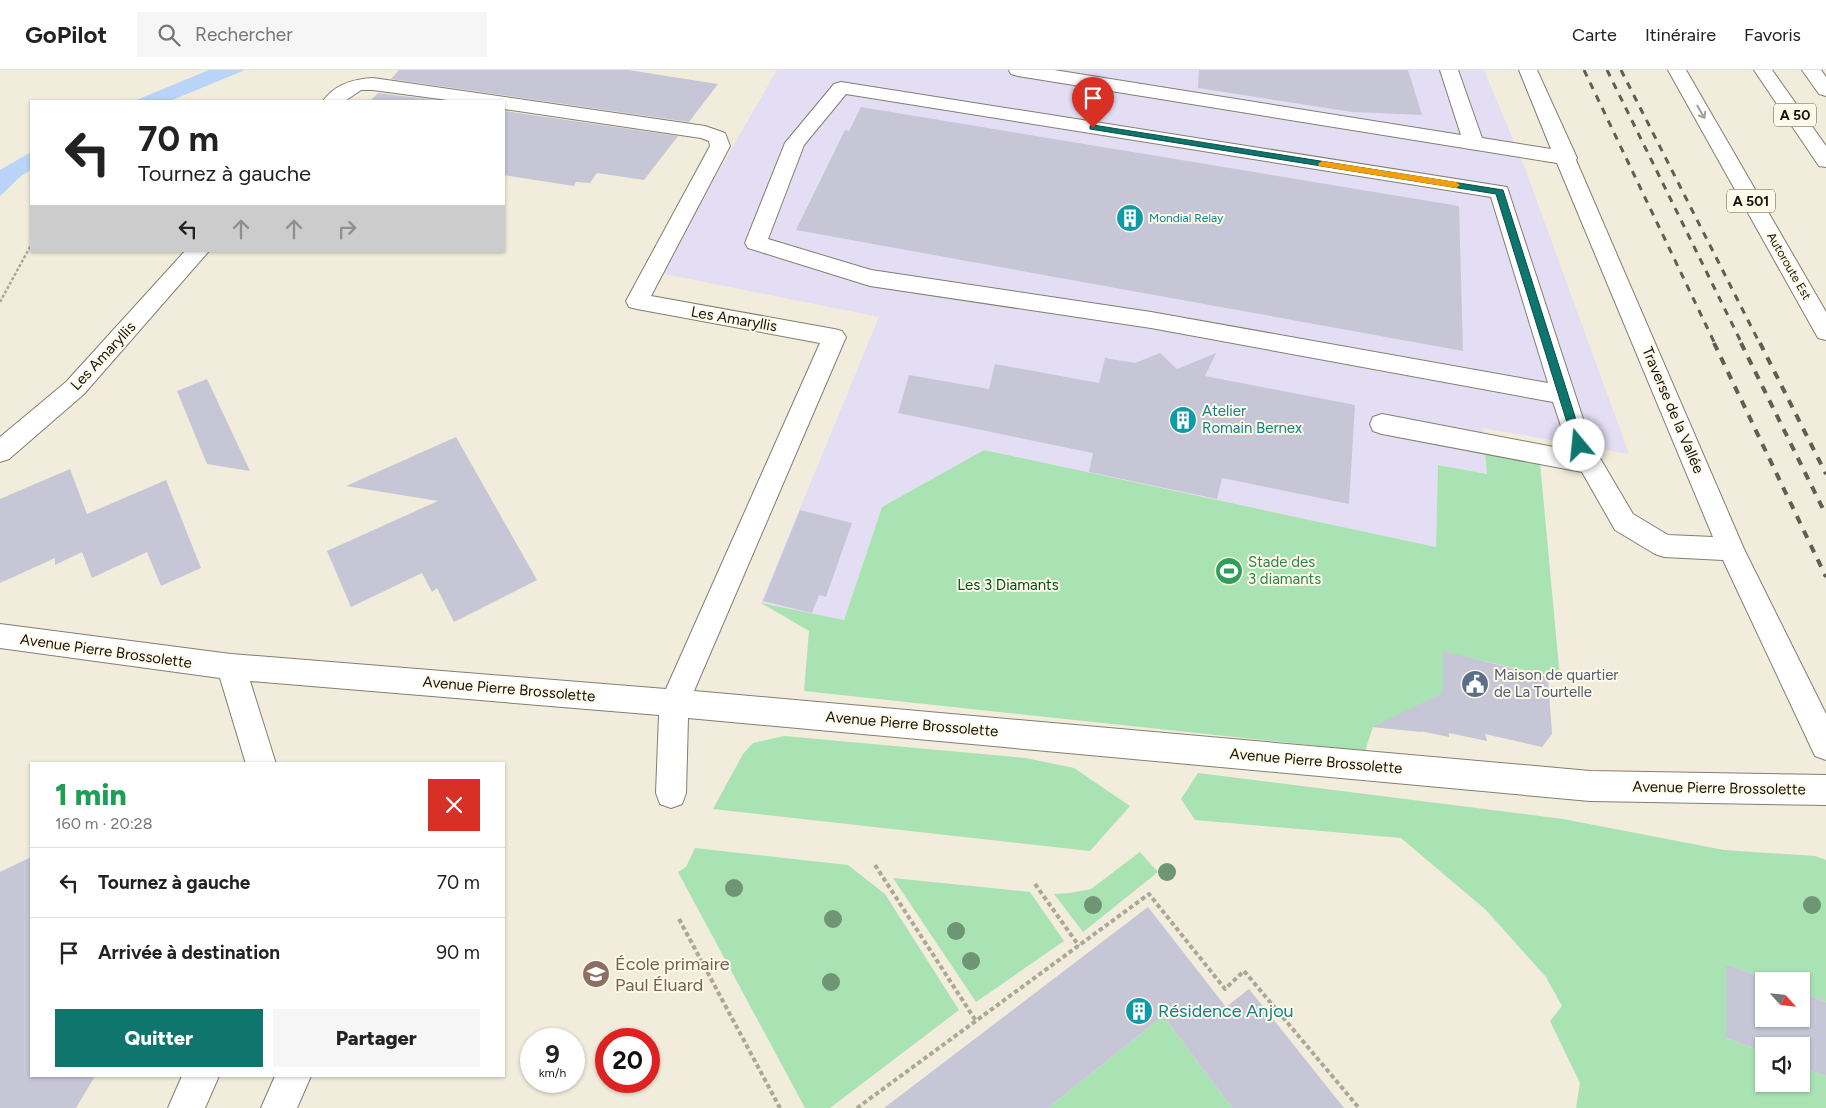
<!DOCTYPE html>
<html lang="fr">
<head>
<meta charset="utf-8">
<style>
	body { margin:0; font-family:Figtree,sans-serif; background:#f6f6f6; color:#222; height:100vh; display:flex; flex-direction:column; font-size:19px; white-space:nowrap }
	* { box-sizing:border-box; margin:0 }
	p { font-size:16px; color:#767676 }
	.icon { flex:none; width:28px; height:28px; fill:none; stroke:currentColor; stroke-width:2; stroke-linecap:round; stroke-linejoin:round }
	.map { position:relative; flex:1; overflow:hidden }
	.side { position:absolute; left:30px; top:692px; width:475px; height:315px; display:flex; flex-direction:column; background:#fff; border-radius:0px; box-shadow:0 1px 4px #0004 }
	.side>* { flex:none }
	.top-card { position:absolute; left:30px; top:30px; width:475px; height:152px; border-radius:0px; box-shadow:0 1px 4px #0004; background:#fff; color:#222; overflow:hidden }
	.needle { width:32px; rotate:117deg }
	.fabs { position:absolute; left:1755px; top:902px; display:grid; gap:10px }
	.fabs a { display:grid; place-items:center; width:55px; height:55px; border-radius:0px; background:#fff; box-shadow:0 1px 4px #0004; font-size:25px }
	.speed { position:absolute; left:520px; top:958px; display:flex; gap:10px; font-size:25px; font-weight:700; text-align:center }
	.speed>* { display:grid; place-content:center; width:65px; height:65px; border-radius:50%; background:#fff; box-shadow:0 1px 4px #0004; line-height:1 }
	.speed small { font-size:12px; font-weight:400 }
	.speed .limit { border:8px solid #d22; background:#fff; color:#111 }
	.pin { position:absolute; display:grid; place-items:center; width:42px; height:42px; color:#fff; margin:-51px -21px; border-radius:50% 50% 50% 0; rotate:-45deg; box-shadow:0 0 5px #0007 }
	.pin .icon { rotate:45deg }
	.me { position:absolute; width:55px; margin:-28px; rotate:343deg; stroke-linejoin:round; filter:drop-shadow(0 0 4px #0008) }
	.turn { display:flex; align-items:center; gap:18px; height:105px; padding:0 25px; font-size:22px }
	.turn .icon { width:65px; height:65px; stroke-width:2.5 }
	.turn b { display:block; font-size:35px; line-height:42px }
	.lanes { display:flex; align-items:center; height:48px; padding:0 25px; background:#0003; justify-content:center; gap:25px; direction:ltr }
	.lanes .off { opacity:.35 }
	.round { display:grid; place-items:center; flex:none; width:52px; height:52px; border-radius:0px; background:#f6f6f6 }
	.summary { display:flex; align-items:center; justify-content:space-between; height:85px; padding:0 25px }
	h1 { font-size:30px; font-weight:800; line-height:38px; color:#1e9e55 }
	.action { display:flex; gap:10px; margin-top:auto; padding:10px 25px }
	.action a { flex:1; height:58px; border-radius:0px; background:#0f766e; color:#fff; font-size:20px; font-weight:800; line-height:58px; text-align:center }
	.action a+a { background:#f6f6f6; color:#222 }
	ul { padding:0; list-style:none }
	li { display:flex; align-items:center; gap:15px; height:70px; padding:0 25px; border-top:1px solid #e0e0e0 }
	li div { flex:1 }
	li b { display:block; font-size:19px }
	li em { font-style:normal }
	header { display:flex; align-items:center; gap:30px; box-sizing:border-box; height:70px; padding:0 25px; background:#fff; border-bottom:1px solid #e0e0e0 }
	header strong { font-size:24px }
	nav { display:flex; gap:28px; margin-inline-start:auto; font-size:18px }
	.search { width:350px; height:45px; background:#f6f6f6; display:flex; align-items:center; gap:12px; box-sizing:border-box; padding:0 18px; border-radius:0px; color:#767676; font-size:19px }
	.map>svg:first-child { display:block }
	.industrial { fill:#e3def4 }
	.green { fill:#a9e3b3 }
	.water { fill:#b9d4f8 }
	.building { fill:#c7c6d7 }
	.lines { fill:none; stroke-linecap:round; stroke-linejoin:round }
	.minor-casing { stroke:#837e6f; stroke-width:2 }
	.highway-casing { stroke:#837e6f; stroke-width:2 }
	.path-far1 { stroke:#aba799; stroke-width:2.5; stroke-dasharray:3 2; stroke-linecap:butt }
	.path { stroke:#aba799; stroke-width:4; stroke-dasharray:4.5 3; stroke-linecap:butt }
	.minor { fill:#fff; fill-rule:evenodd }
	.highway { fill:#fff; fill-rule:evenodd }
	.rail-far1 { stroke:#605d54; stroke-width:3; stroke-dasharray:7 7; stroke-linecap:butt }
	.rail { stroke:#605d54; stroke-width:4; stroke-dasharray:8 8; stroke-linecap:butt }
	.tree { fill:#6e9574 }
	.oneway { stroke:#a1a09e }
	.route { fill:#0f766e; stroke:#0a4d48 }
	.slow { fill:#f59e0b }
	.labels { text-anchor:middle; dominant-baseline:central; stroke-width:4; stroke-linejoin:round; paint-order:stroke }
	.far-culture-label { font-size:12px; fill:#0d838f; stroke:#fff9e8; text-anchor:start }
	.far-street-label { font-size:12px; fill:#14120c; stroke:#fff9e8 }
	.shield { fill:#fff9e8; stroke:#5a574e; stroke-width:1 }
	.shield-label { font-size:14px; font-weight:bold; fill:#14120c }
	.street-label { font-size:15px; fill:#14120c; stroke:#fff9e8 }
	.culture-label { font-size:15px; fill:#0d838f; stroke:#fff9e8; text-anchor:start }
	.leisure-label { font-size:15px; fill:#27864d; stroke:#fff9e8; text-anchor:start }
	.park-label { font-size:15px; fill:#034d1f; stroke:#fff9e8 }
	.service-label { font-size:15px; fill:#4e5e75; stroke:#fff9e8; text-anchor:start }
	.near-education-label { font-size:18px; fill:#785e54; stroke:#fff9e8; text-anchor:start }
	.near-culture-label { font-size:18px; fill:#0d838f; stroke:#fff9e8; text-anchor:start }
</style>
</head>
<body>
<header>
<strong>GoPilot</strong>
<div class="search"><svg class="icon" aria-label="search" viewBox="0 0 24 24"><circle cx="10" cy="10" r="6"/><path d="M15 15l6 6"/></svg>Rechercher</div>
<nav><a>Carte</a><a>Itinéraire</a><a>Favoris</a></nav>
</header>
<div class="map">
<svg width="1826" height="1038" viewBox="0 0 1826 1038">
	<rect width="100%" height="100%" fill="#f1ecdb"/>
	<!-- industrial -->
	<path class="industrial" d="M 777,0 L 1484,0 L 1526,101 L 1629,384 L 1483,358 L 1487,404 L 1438,395 L 1436,477 L 984,380 L 882,437 L 844,550 L 761,533 L 879,247 L 660,203 Z"/>
	<!-- green -->
	<g class="green">
		<path d="M 984,380 L 1436,477 L 1438,395 L 1487,404 L 1485,382 L 1540,393 L 1560,608 L 1443,582 L 1443,631 L 1421,634 L 1421,662 L 1373,657 L 1365,681 L 804,621 L 809,561 L 761,533 L 844,550 L 882,437 Z"/>
		<path d="M 784,666 L 1025,688 L 1074,698 L 1130,736 L 1090,781 L 713,739 L 743,684 L 753,673 Z"/>
		<path d="M 1198,703 L 1563,749 L 1724,780 L 1815,786 L 1826,790 L 1826,932 L 1801,922 L 1801,911 L 1772,911 L 1726,894 L 1726,968 L 1764,982 L 1764,1014 L 1801,1014 L 1801,997 L 1826,1006 L 1826,1038 L 1576,1038 L 1580,1013 L 1550,951 L 1562,936 L 1546,907 L 1486,840 L 1401,768 L 1195,750 L 1181,729 Z"/>
		<path d="M 695,778 L 848,795 L 885,824 L 959,940 L 830,1038 L 805,1038 L 678,802 L 686,797 Z"/>
		<path d="M 1140,782 L 1158,802 L 1083,862 L 1054,824 L 1070,823 L 1091,819 Z"/>
		<path d="M 893,808 L 1030,822 L 1064,871 L 976,932 Z"/>
		<path d="M 1163,946 L 1232,1038 L 1048,1038 Z"/>
	</g>
	<!-- water -->
	<g class="water">
		<path d="M 209,0 L 245,0 L 170,31 L 134,31 Z"/>
		<path d="M 31,82 L 31,100 L 22,105 L 0,126 L 0,100 Z"/>
	</g>
	<!-- building -->
	<g class="building">
		<path d="M 399,0 L 628,0 L 718,14 L 689,52 L 391,9 Z"/>
		<path d="M 1199,0 L 1408,0 L 1422,45 L 1352,42 L 1198,18 Z"/>
		<path d="M 378,23 L 443,31 L 370,31 Z"/>
		<path d="M 861,37 L 1459,136 L 1463,281 L 796,160 L 845,60 L 849,61 Z"/>
		<path d="M 504,41 L 678,66 L 644,110 L 597,103 L 590,113 L 576,112 L 574,116 L 504,105 Z"/>
		<path d="M 1160,283 L 1177,299 L 1216,283 L 1205,306 L 1355,335 L 1349,434 L 1222,408 L 1217,429 L 1089,402 L 1093,383 L 898,343 L 909,305 L 989,319 L 995,294 L 1099,313 L 1105,288 L 1135,293 Z"/>
		<path d="M 207,309 L 250,401 L 207,394 L 177,321 Z"/>
		<path d="M 456,367 L 537,510 L 454,552 L 437,518 L 432,522 L 422,503 L 351,537 L 327,481 L 438,431 L 346,416 Z"/>
		<path d="M 70,399 L 87,444 L 166,410 L 201,498 L 161,516 L 147,482 L 92,508 L 82,482 L 55,495 L 55,488 L 0,513 L 0,429 Z"/>
		<path d="M 800,440 L 852,453 L 826,527 L 819,525 L 812,543 L 763,531 Z"/>
		<path d="M 1443,581 L 1548,607 L 1552,664 L 1542,677 L 1485,664 L 1487,671 L 1449,663 L 1449,667 L 1425,662 L 1372,657 L 1443,623 Z"/>
		<path d="M 31,787 L 31,1006 L 95,1006 L 76,1038 L 0,1038 L 0,802 Z"/>
		<path d="M 1148,837 L 1226,937 L 1249,919 L 1344,1038 L 1232,1038 L 1163,946 L 1048,1038 L 884,1038 Z"/>
		<path d="M 1726,894 L 1772,911 L 1764,911 L 1764,949 L 1801,949 L 1801,922 L 1826,932 L 1826,1006 L 1801,997 L 1801,976 L 1764,976 L 1764,982 L 1726,968 Z"/>
	</g>
	<g class="lines">
		<!-- minor casing -->
		<g class="minor-casing">
			<g id="minor">
				<path d="M 1009,0 L 1054,0 L 1461,65 L 1440,0 L 1458,0 L 1482,68 L 1551,79 L 1519,0 L 1537,0 L 1577,88 L 1576,90 L 1744,479 L 1826,644 L 1826,690 L 1815,686 L 1723,490 L 1664,487 L 1655,484 L 1615,460 L 1582,402 L 1382,364 L 1373,361 L 1370,354 L 1373,347 L 1382,344 L 1569,380 L 1553,332 L 1151,258 L 870,216 L 748,178 L 745,173 L 785,73 L 834,14 L 841,12 L 1507,117 L 1591,373 L 1633,444 L 1668,465 L 1713,467 L 1557,93 L 1018,6 L 1011,4 ZM 846,24 L 1491,127 L 1548,313 L 1151,242 L 871,200 L 768,169 L 804,75 Z"/>
				<path d="M 373,8 L 705,56 L 725,63 L 730,76 L 651,226 L 834,259 L 842,261 L 846,267 L 694,621 L 1590,701 L 1826,705 L 1826,735 L 1590,731 L 688,648 L 686,723 L 682,734 L 671,738 L 660,734 L 656,723 L 659,645 L 250,611 L 276,694 L 246,694 L 220,608 L 0,578 L 0,554 L 231,584 L 666,619 L 820,273 L 637,239 L 629,237 L 626,231 L 710,76 L 709,71 L 701,68 L 504,39 L 504,31 L 455,31 L 373,20 L 361,20 L 345,31 L 323,31 C 335,14 354,9 373,8 Z"/>
				<path d="M 185,181 L 209,181 L 84,324 L 9,389 L 0,392 L 0,367 L 66,312 Z"/>
				<path d="M 182,1006 L 219,1006 L 205,1038 L 168,1038 Z"/>
				<path d="M 275,1006 L 311,1006 L 297,1038 L 261,1038 Z"/>
			</g>
		</g>
		<!-- highway casing -->
		<g class="highway-casing">
			<g id="highway">
				<path d="M 1668,0 L 1686,0 L 1826,242 L 1826,270 L 1818,268 Z"/>
				<path d="M 1754,0 L 1772,0 L 1826,76 L 1826,97 L 1819,96 Z"/>
				<path d="M 1802,0 L 1821,0 L 1826,7 L 1826,26 L 1819,24 Z"/>
			</g>
		</g>
		<!-- path-far1 -->
		<path class="path-far1" d="M 0,232 L 31,175"/>
		<!-- path -->
		<g class="path">
			<path d="M 875,795 L 976,951"/>
			<path d="M 1035,814 L 1079,876"/>
			<path d="M 679,849 L 780,1038"/>
			<path d="M 857,1038 L 1149,824 L 1225,919 L 1244,901 L 1359,1038"/>
		</g>
		<!-- minor -->
		<use href="#minor" class="minor"/>
		<!-- highway -->
		<use href="#highway" class="highway"/>
		<!-- rail-far1 -->
		<g class="rail-far1">
			<path d="M 1584,0 L 1715,274"/>
			<path d="M 1607,0 L 1742,274"/>
			<path d="M 1621,0 L 1760,274"/>
		</g>
		<!-- rail -->
		<g class="rail">
			<path d="M 1714,273 L 1826,507"/>
			<path d="M 1741,273 L 1826,445"/>
			<path d="M 1760,273 L 1826,404"/>
		</g>
	</g>
	<!-- trees -->
	<g class="tree">
		<circle cx="1167" cy="802" r="9"/>
		<circle cx="734" cy="818" r="9"/>
		<circle cx="1093" cy="835" r="9"/>
		<circle cx="1812" cy="835" r="9"/>
		<circle cx="833" cy="849" r="9"/>
		<circle cx="956" cy="861" r="9"/>
		<circle cx="971" cy="891" r="9"/>
		<circle cx="831" cy="912" r="9"/>
	</g>
	<!-- one-way arrows -->
	<defs><path id="oneway-shaft" d="M-6 0H5M1.5-3L5.5 0L1.5 3" fill="none" stroke-width="1.6" stroke-linecap="round" stroke-linejoin="round" transform="scale(1.25)"/></defs>
	<use class="oneway" href="#oneway-shaft" transform="translate(1701 42) rotate(60)"/>
	<!-- route -->
	<path class="route" d="M 1093,55 L 1503,120 L 1584,375 L 1583,378 L 1576,378 L 1574,375 L 1496,124 L 1090,59 L 1090,56 Z"/>
	<!-- slow -->
	<path class="slow" d="M 1322,91 L 1456,112 L 1460,115 L 1456,118 L 1319,96 L 1318,94 Z"/>
	<!-- icons -->
	<defs>
		<g id="building-disc" transform="scale(1.4375)"><circle r="9.5" fill="#0f9aa8" stroke="#fff9e8"/><path d="M-4-6H4V6H1V3H-1V6H-4ZM-2.5-4.3h1.7v1.8h-1.7ZM.8-4.3h1.7v1.8H.8ZM-2.5-1h1.7V.8h-1.7ZM.8-1h1.7V.8H.8Z" fill="#fff"/></g>
		<g id="stadium-disc" transform="scale(1.4375)"><circle r="9.5" fill="#2e9e5b" stroke="#fff9e8"/><path d="M0-5a6.5 5 0 1 0 0 10a6.5 5 0 1 0 0-10ZM-3.5-1.8h7v3.6h-7Z" fill="#fff"/></g>
		<g id="civic-disc" transform="scale(1.4375)"><circle r="9.5" fill="#5c6f8a" stroke="#fff9e8"/><path d="M-.6-6.5H3V-4.5H.6V-3L4-1V1h2V6H-6V1h2V-1L-.6-3ZM-1.2 2.5V6h2.4V2.5Z" fill="#fff"/></g>
		<g id="school-disc" transform="scale(1.4375)"><circle r="9.5" fill="#8d6e63" stroke="#fff9e8"/><path d="M0-5L7-2L0 1L-7-2ZM-4 1L0 2.5L4 1V4Q0 6-4 4Z" fill="#fff"/></g>
	</defs>
	<g fill-rule="evenodd">
		<use href="#building-disc" x="1130" y="148"/>
		<use href="#building-disc" x="1183" y="350"/>
		<use href="#stadium-disc" x="1229" y="501"/>
		<use href="#civic-disc" x="1475" y="614"/>
		<use href="#school-disc" x="596" y="904"/>
		<use href="#building-disc" x="1139" y="941"/>
	</g>
	<g class="labels">
		<!-- far-culture labels -->
		<g class="far-culture-label">
			<text x="1149" y="148">Mondial Relay</text>
		</g>
		<!-- far-street labels -->
		<g class="far-street-label">
			<text transform="translate(1789 196) rotate(60)">Autoroute Est</text>
		</g>
		<!-- shield labels -->
		<g class="shield">
			<rect x="1774" y="33.5" width="42" height="23" rx="4"/>
			<rect x="1727" y="119.5" width="48" height="23" rx="4"/>
		</g>
		<g class="shield-label">
			<text x="1795" y="45">A 50</text>
			<text x="1751" y="131">A 501</text>
		</g>
		<!-- street labels -->
		<g class="street-label">
			<text transform="translate(734 249) rotate(10)">Les Amaryllis</text>
			<text transform="translate(103 286) rotate(-47)">Les Amaryllis</text>
			<text transform="translate(1673 340) rotate(67)">Traverse de la Vallée</text>
			<text transform="translate(106 581) rotate(8)">Avenue Pierre Brossolette</text>
			<text transform="translate(509 619) rotate(5)">Avenue Pierre Brossolette</text>
			<text transform="translate(912 654) rotate(5)">Avenue Pierre Brossolette</text>
			<text transform="translate(1316 691) rotate(5)">Avenue Pierre Brossolette</text>
			<text transform="translate(1719 718) rotate(1)">Avenue Pierre Brossolette</text>
		</g>
		<!-- culture labels -->
		<g class="culture-label">
			<text x="1202" y="341">Atelier<tspan x="1202" dy="17">Romain Bernex</tspan></text>
		</g>
		<!-- leisure labels -->
		<g class="leisure-label">
			<text x="1248" y="492">Stade des<tspan x="1248" dy="17">3 diamants</tspan></text>
		</g>
		<!-- park labels -->
		<g class="park-label">
			<text x="1008" y="515">Les 3 Diamants</text>
		</g>
		<!-- service labels -->
		<g class="service-label">
			<text x="1494" y="605">Maison de quartier<tspan x="1494" dy="17">de La Tourtelle</tspan></text>
		</g>
		<!-- near-education labels -->
		<g class="near-education-label">
			<text x="615" y="894">École primaire<tspan x="615" dy="21">Paul Éluard</tspan></text>
		</g>
		<!-- near-culture labels -->
		<g class="near-culture-label">
			<text x="1158" y="941">Résidence Anjou</text>
		</g>
	</g>
</svg>
<div class="fabs">
<a><svg class="needle" viewBox="-14 -14 28 28"><path d="M0-13l5 13h-10z" fill="#e53935"/><path d="M0 13l5-13h-10z" fill="#767676"/></svg></a>
<a><svg class="icon" aria-label="sound" viewBox="0 0 24 24"><path d="M4 9h4l5-4v14l-5-4H4zM17 9q2 3 0 6"/></svg></a>
</div>
<div class="speed"><div>9<small>km/h</small></div><div class="limit">20</div></div>
<div class="pin" style="left:1093px;top:58px;background:#d93025"><svg class="icon" aria-label="arrive" viewBox="0 0 24 24"><path d="M6 21V4h12l-3 4 3 4H6"/></svg></div>
<svg class="me" style="left:1579px;top:375px" viewBox="-20 -20 40 40"><circle r="19" fill="#fff"/><path d="M0-13L10 11 0 6-10 11z" fill="#0f766e"/></svg>
<div class="top-card">
<div class="turn"><svg class="icon" aria-label="left" viewBox="0 0 24 24"><path d="M17 20v-9H6M10 6l-5 5 5 5"/></svg><div><b>70 m</b>Tournez à gauche</div></div>
<div class="lanes"><svg class="icon" aria-label="left" viewBox="0 0 24 24"><path d="M17 20v-9H6M10 6l-5 5 5 5"/></svg><svg class="icon off" aria-label="ahead" viewBox="0 0 24 24"><path d="M12 20V5M6 11l6-6 6 6"/></svg><svg class="icon off" aria-label="ahead" viewBox="0 0 24 24"><path d="M12 20V5M6 11l6-6 6 6"/></svg><svg class="icon off" aria-label="right" viewBox="0 0 24 24"><path d="M7 20v-9h11M14 6l5 5-5 5"/></svg></div>
</div>
<section class="side">
<div class="summary"><div><h1>1 min</h1><p>160 m · 20:28</p></div><a class="round" style="background:#d93025;color:#fff"><svg class="icon" aria-label="close" viewBox="0 0 24 24"><path d="M6 6l12 12M18 6L6 18"/></svg></a></div>
<ul>
<li><svg class="icon" aria-label="left" viewBox="0 0 24 24"><path d="M17 20v-9H6M10 6l-5 5 5 5"/></svg><div><b>Tournez à gauche</b></div><em>70 m</em></li>
<li><svg class="icon" aria-label="arrive" viewBox="0 0 24 24"><path d="M6 21V4h12l-3 4 3 4H6"/></svg><div><b>Arrivée à destination</b></div><em>90 m</em></li>
</ul>
<div class="action"><a>Quitter</a><a>Partager</a></div>
</section>
</div>
</body>
</html>
